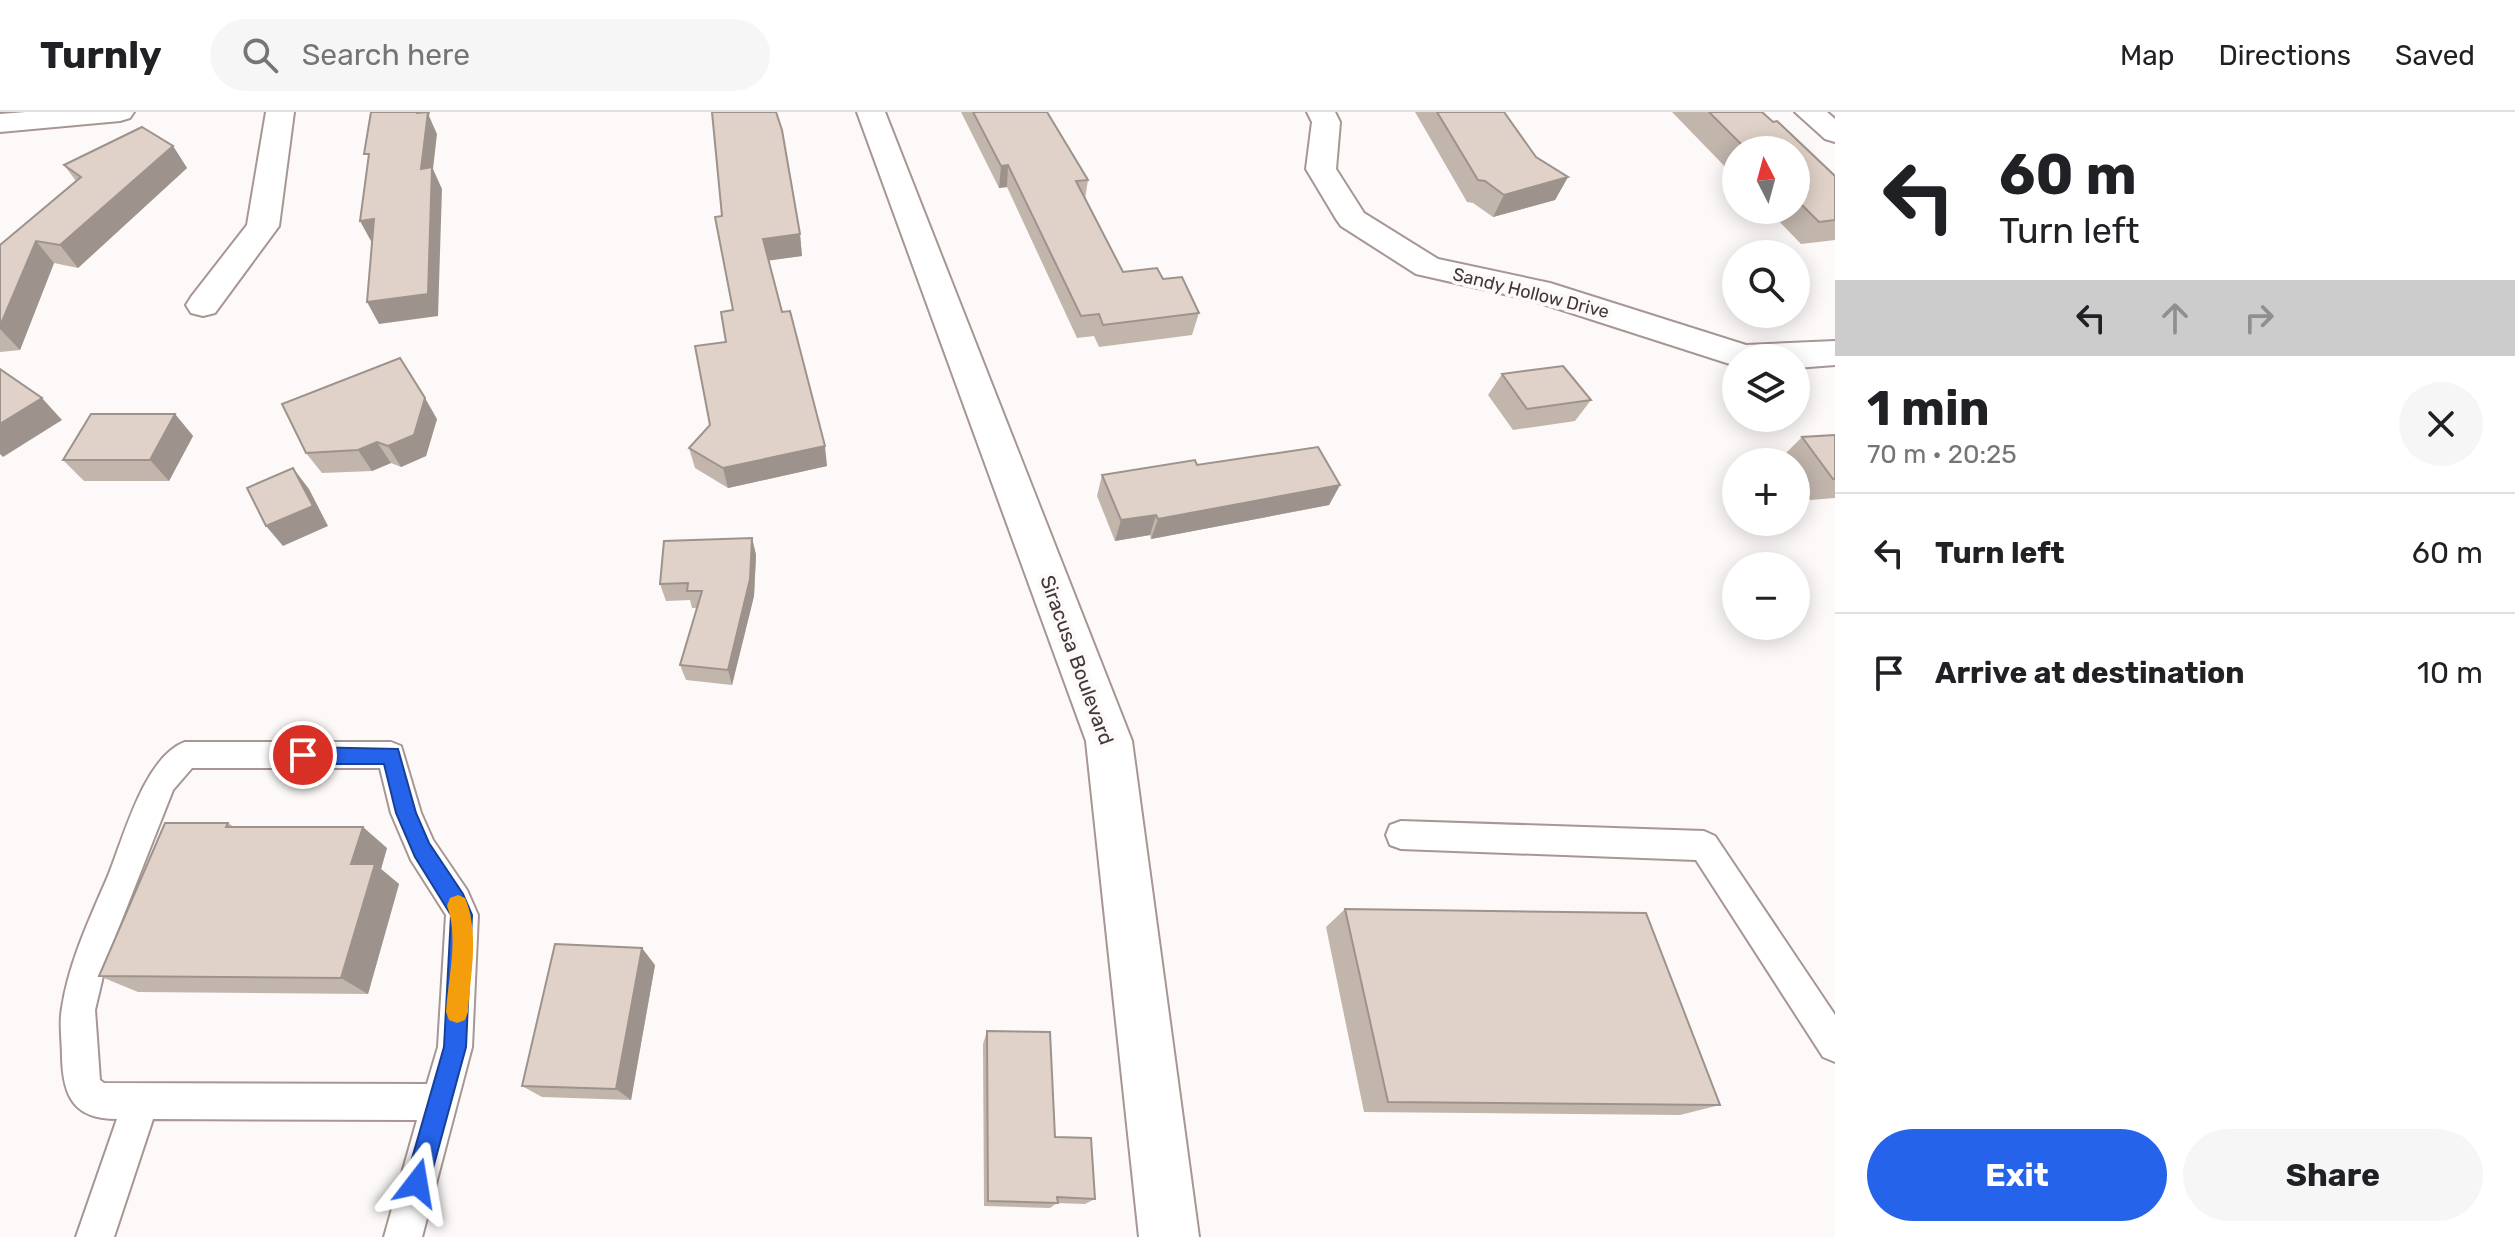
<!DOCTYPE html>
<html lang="en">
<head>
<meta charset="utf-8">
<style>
	body { margin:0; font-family:Rubik,sans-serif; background:#f6f6f6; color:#202124; height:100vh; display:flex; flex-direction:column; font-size:30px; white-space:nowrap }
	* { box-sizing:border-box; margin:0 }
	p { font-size:26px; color:#757577 }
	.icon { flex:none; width:44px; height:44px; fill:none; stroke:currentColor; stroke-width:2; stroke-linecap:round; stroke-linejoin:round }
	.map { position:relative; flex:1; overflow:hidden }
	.panel { display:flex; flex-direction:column; background:#fff; width:680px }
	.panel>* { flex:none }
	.top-card { background:#fff; color:#202124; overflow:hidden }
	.needle { width:52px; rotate:354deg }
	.buttons { position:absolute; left:1722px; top:24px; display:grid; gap:16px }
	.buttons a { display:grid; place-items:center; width:88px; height:88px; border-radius:50%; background:#fff; box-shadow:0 4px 20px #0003; font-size:40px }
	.pin { position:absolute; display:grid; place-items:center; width:68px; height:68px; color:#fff; margin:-34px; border:4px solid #fff; border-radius:50%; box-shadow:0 2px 8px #0007 }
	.me { position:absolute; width:88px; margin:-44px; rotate:14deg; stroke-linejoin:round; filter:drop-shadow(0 0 6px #0008) }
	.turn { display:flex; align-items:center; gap:28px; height:168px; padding:0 32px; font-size:36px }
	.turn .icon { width:104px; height:104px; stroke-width:2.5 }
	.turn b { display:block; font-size:56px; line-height:68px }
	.lanes { display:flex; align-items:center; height:76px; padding:0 32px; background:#0003; justify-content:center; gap:40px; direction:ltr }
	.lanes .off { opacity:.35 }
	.round { display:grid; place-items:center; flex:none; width:84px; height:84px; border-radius:42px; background:#f6f6f6 }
	.head { display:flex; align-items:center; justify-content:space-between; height:136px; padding:0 32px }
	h1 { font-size:48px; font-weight:700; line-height:60px }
	.primary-button { display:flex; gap:16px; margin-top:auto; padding:16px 32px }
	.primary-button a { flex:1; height:92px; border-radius:48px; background:#2563eb; color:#fff; font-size:32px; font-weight:700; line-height:92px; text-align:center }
	.primary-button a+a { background:#f6f6f6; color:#202124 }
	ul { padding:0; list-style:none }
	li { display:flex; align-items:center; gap:24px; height:120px; padding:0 32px; border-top:2px solid #e0e0e0 }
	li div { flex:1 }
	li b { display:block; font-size:30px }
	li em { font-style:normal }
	header { display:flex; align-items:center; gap:48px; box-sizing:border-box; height:112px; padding:0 40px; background:#fff; border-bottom:2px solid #e0e0e0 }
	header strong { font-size:38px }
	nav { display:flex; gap:44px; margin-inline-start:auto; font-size:28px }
	.search { width:560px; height:72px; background:#f6f6f6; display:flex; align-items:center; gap:20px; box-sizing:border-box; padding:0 28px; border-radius:44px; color:#757577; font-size:30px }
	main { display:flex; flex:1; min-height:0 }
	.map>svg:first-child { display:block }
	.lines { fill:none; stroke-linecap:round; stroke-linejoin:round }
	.lane-casing { stroke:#a79693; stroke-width:4 }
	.street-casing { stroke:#a79693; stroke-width:4 }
	.lane { fill:#fff; fill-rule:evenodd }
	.street { fill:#fff; fill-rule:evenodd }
	.wall { fill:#c1b5ac }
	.shaded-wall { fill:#9d938c }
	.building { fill:#e0d2c8; stroke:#9d938c; stroke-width:2 }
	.route { fill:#2563eb; stroke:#184099; stroke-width:2 }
	.slow { fill:#f59e0b }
	.labels { text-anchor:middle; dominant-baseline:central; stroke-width:8; stroke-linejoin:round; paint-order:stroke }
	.far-street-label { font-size:18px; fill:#3f3836; stroke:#fcf9f8 }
	.street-label { font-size:20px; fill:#3f3836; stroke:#fcf9f8 }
</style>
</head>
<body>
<header>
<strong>Turnly</strong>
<div class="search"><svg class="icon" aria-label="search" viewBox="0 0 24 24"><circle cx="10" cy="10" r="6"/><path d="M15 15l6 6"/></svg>Search here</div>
<nav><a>Map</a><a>Directions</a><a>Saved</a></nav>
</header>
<main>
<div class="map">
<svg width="1835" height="1125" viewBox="0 0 1835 1125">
	<rect width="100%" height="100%" fill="#fcf9f8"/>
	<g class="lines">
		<!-- lane casing -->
		<g class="lane-casing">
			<g id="lane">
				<path d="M 185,630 L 391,630 L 401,634 L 421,701 L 433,728 L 467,778 L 478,803 L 472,935 L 422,1125 L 384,1125 L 417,1008 L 153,1007 L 114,1125 L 76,1125 L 117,1007 C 74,1007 63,985 62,945 C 62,929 59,911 62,896 C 69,850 90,806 108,764 C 124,725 144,645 185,630 ZM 192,656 L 380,656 L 391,701 L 411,748 L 446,803 L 438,935 L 427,972 L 104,971 L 100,968 L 95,898 L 108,843 L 173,678 Z"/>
				<path d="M 1401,709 L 1704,719 L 1715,724 L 1835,903 L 1835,950 L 1823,945 L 1696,748 L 1401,737 L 1390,733 L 1386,723 L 1390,713 Z"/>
			</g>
		</g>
		<!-- street casing -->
		<g class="street-casing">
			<g id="street">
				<path d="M 26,0 L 134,0 L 130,6 L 120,9 L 0,20 L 0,2 Z"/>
				<path d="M 266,0 L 294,0 L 279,114 L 215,201 L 203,204 L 191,201 L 186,193 L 191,185 L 247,113 Z"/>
				<path d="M 857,0 L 885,0 L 1132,629 L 1199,1125 L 1139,1125 L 1086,629 Z"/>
				<path d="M 1307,0 L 1335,0 L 1340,10 L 1336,57 L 1364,101 L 1438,147 L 1550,171 L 1746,233 L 1835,229 L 1835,253 L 1796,256 L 1796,246 L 1736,246 L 1736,254 L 1531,188 L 1416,162 L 1341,114 L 1336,107 L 1306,57 L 1312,10 Z"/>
				<path d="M 1795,0 L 1827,0 L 1835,7 L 1835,30 L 1825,27 Z"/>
			</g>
		</g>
		<!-- lane -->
		<use href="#lane" class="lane"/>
		<!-- street -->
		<use href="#street" class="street"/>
	</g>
	<!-- wall -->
	<g class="wall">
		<path d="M 961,0 L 1047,0 L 1088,68 L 1085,87 L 1123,160 L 1163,167 L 1199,201 L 1192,223 L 1099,235 L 1094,224 L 1077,226 L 1007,75 L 999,76 Z"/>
		<path d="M 1415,0 L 1504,0 L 1536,45 L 1568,65 L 1555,88 L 1493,105 L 1473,91 L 1467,90 Z"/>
		<path d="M 1672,0 L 1762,0 L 1835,64 L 1835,128 L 1801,132 L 1768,98 L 1796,98 L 1796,38 L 1736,38 L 1736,66 Z"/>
		<path d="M 173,34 L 187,56 L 78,156 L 54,151 L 20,238 L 0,240 L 0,133 L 76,69 L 64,53 Z"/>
		<path d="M 722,104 L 800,122 L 802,144 L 768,148 L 827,354 L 728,376 L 695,356 L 689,336 L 710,313 L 733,198 Z"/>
		<path d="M 1502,262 L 1591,288 L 1575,309 L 1513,318 L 1488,283 Z"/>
		<path d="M 175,302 L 193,324 L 169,369 L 84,369 L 63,348 Z"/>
		<path d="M 437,307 L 426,344 L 401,355 L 391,351 L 372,359 L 322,361 L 306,341 Z"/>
		<path d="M 1835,322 L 1835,386 L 1810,388 L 1796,368 L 1796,350 L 1784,350 L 1781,346 L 1802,325 L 1833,324 Z"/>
		<path d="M 1197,353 L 1340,373 L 1329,393 L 1151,427 L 1150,423 L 1115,429 L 1097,384 L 1102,363 Z"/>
		<path d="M 752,426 L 756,443 L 754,484 L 732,573 L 686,568 L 680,553 L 697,496 L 692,496 L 690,488 L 666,489 L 660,472 Z"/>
		<path d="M 228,711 L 234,715 L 387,736 L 381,757 L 399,772 L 368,882 L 138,880 L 99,864 Z"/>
		<path d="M 1345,797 L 1720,993 L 1680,1003 L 1364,1000 L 1326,815 Z"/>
		<path d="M 655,853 L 631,988 L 542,985 L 522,974 Z"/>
		<path d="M 987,919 L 1095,1087 L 1085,1092 L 1057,1091 L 1050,1096 L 984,1094 L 983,932 Z"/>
	</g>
	<!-- shaded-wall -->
	<g class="shaded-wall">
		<path d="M 417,0 L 430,0 L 429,4 L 437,22 L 433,57 L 442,77 L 438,204 L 379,212 L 367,190 L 421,57 Z"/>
		<path d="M 173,34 L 187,56 L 78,156 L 60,133 Z"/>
		<path d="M 1008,53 L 1007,75 L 999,76 L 1001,54 Z"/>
		<path d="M 1568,65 L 1555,88 L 1493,105 L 1504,83 Z"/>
		<path d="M 374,107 L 372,131 L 360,109 Z"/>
		<path d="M 800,122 L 802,144 L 766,149 L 763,127 Z"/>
		<path d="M 36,129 L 54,151 L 20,238 L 0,217 L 0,214 Z"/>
		<path d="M 42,286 L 62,308 L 3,345 L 0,342 L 0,312 Z"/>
		<path d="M 425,286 L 437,307 L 426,344 L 401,355 L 388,334 Z"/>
		<path d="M 175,302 L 193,324 L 169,369 L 150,348 Z"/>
		<path d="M 377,330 L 391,351 L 372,359 L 358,338 Z"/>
		<path d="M 825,334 L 827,354 L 728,376 L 723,356 Z"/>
		<path d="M 293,356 L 309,377 L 328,414 L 283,434 L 266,414 Z"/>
		<path d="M 1340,373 L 1329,393 L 1151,427 L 1158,407 Z"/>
		<path d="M 1156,403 L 1150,423 L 1115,429 L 1121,408 Z"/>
		<path d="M 752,426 L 756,443 L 754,484 L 732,573 L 728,558 Z"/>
		<path d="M 363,715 L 387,736 L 381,757 L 399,772 L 368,882 L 341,866 L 351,752 Z"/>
		<path d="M 642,836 L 655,853 L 631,988 L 616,977 Z"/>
	</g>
	<!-- building -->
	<g class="building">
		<path d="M 371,0 L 417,0 L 417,1 L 428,0 L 421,57 L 432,55 L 428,182 L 367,190 L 374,107 L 360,109 L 369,42 L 364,42 Z"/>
		<path d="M 712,0 L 776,0 L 782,18 L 800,122 L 763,127 L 782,200 L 790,199 L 825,334 L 723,356 L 689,336 L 710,313 L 695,234 L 726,230 L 721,200 L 733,198 L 715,105 L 722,104 Z"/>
		<path d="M 973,0 L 1047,0 L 1088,68 L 1076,69 L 1123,160 L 1157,156 L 1163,167 L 1182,165 L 1199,201 L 1103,213 L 1099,202 L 1081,204 L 1008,53 L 1001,54 Z"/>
		<path d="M 1437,0 L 1504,0 L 1536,45 L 1568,65 L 1504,83 L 1485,69 L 1478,68 Z"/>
		<path d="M 1709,0 L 1762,0 L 1773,10 L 1777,9 L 1835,64 L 1835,108 L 1819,110 L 1796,87 L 1796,38 L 1747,38 Z"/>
		<path d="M 142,15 L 173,34 L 60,133 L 36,129 L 0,214 L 0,133 L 81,65 L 64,53 Z"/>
		<path d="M 400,246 L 425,286 L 414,323 L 388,334 L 377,330 L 358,338 L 306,341 L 282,292 Z"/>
		<path d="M 1563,254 L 1591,288 L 1527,297 L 1502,262 Z"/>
		<path d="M 0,257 L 42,286 L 0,312 Z"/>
		<path d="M 91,302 L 175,302 L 150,348 L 63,348 Z"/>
		<path d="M 1835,323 L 1835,367 L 1833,367 L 1802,325 Z"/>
		<path d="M 1318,335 L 1340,373 L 1158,407 L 1156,403 L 1121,408 L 1102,363 L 1195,348 L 1197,353 Z"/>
		<path d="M 293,356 L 313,394 L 266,414 L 247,376 Z"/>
		<path d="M 752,426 L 750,467 L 728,558 L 680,553 L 702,479 L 687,479 L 688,471 L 660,472 L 664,429 Z"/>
		<path d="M 165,711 L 228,711 L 226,715 L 363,715 L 351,752 L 375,752 L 341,866 L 99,864 Z"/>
		<path d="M 1345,797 L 1646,801 L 1720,993 L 1388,990 Z"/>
		<path d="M 555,832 L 642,836 L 616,977 L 522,974 Z"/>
		<path d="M 987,919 L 1050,920 L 1055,1025 L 1091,1026 L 1095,1087 L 1057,1085 L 1058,1091 L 988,1089 Z"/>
	</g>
	<!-- route -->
	<path class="route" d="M 303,635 L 398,637 L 416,701 L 429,731 L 463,782 L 472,803 L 466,935 L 429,1071 L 425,1079 L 417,1083 L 409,1079 L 405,1071 L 444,935 L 451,803 L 415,745 L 396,701 L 384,652 L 303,652 L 296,649 L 293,643 L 296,637 Z"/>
	<!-- slow -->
	<path class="slow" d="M 458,783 L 465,786 C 480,821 470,864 468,900 L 465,908 L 457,911 L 449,908 L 446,900 C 448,868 459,824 447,794 L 450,786 Z"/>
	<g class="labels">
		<!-- far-street labels -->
		<g class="far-street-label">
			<text transform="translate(1531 181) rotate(14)">Sandy Hollow Drive</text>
		</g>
		<!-- street labels -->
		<g class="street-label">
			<text transform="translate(1077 548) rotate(70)">Siracusa Boulevard</text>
		</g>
	</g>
</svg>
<div class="buttons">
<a><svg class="needle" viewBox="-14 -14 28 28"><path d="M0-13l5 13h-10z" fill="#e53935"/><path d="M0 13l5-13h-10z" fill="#757577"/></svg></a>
<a><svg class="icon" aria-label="search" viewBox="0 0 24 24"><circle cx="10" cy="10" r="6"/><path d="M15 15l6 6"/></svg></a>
<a><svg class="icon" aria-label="layers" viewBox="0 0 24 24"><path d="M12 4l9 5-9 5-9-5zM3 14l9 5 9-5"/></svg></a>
<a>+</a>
<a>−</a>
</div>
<div class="pin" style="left:303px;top:643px;background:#d93025"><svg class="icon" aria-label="arrive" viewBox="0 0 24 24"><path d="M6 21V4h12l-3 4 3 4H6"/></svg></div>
<svg class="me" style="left:417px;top:1071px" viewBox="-20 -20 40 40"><path d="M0-17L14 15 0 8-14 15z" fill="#2563eb" stroke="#fff" stroke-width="4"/></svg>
</div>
<section class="panel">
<div class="top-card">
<div class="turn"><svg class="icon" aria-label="left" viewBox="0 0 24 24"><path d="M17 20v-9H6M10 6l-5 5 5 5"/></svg><div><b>60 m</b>Turn left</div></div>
<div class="lanes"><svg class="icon" aria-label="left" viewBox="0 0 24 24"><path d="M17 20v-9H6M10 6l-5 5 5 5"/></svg><svg class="icon off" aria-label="ahead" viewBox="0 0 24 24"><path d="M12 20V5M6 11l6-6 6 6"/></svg><svg class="icon off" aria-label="right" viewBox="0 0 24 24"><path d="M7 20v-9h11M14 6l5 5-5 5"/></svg></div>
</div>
<div class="head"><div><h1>1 min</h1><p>70 m · 20:25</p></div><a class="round"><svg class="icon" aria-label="close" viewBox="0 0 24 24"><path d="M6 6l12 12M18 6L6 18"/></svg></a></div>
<ul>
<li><svg class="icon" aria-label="left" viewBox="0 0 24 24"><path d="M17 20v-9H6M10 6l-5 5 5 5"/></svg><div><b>Turn left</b></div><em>60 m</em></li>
<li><svg class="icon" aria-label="arrive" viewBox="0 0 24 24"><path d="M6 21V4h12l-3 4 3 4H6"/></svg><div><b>Arrive at destination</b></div><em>10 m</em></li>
</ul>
<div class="primary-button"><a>Exit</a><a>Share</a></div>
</section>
</main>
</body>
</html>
